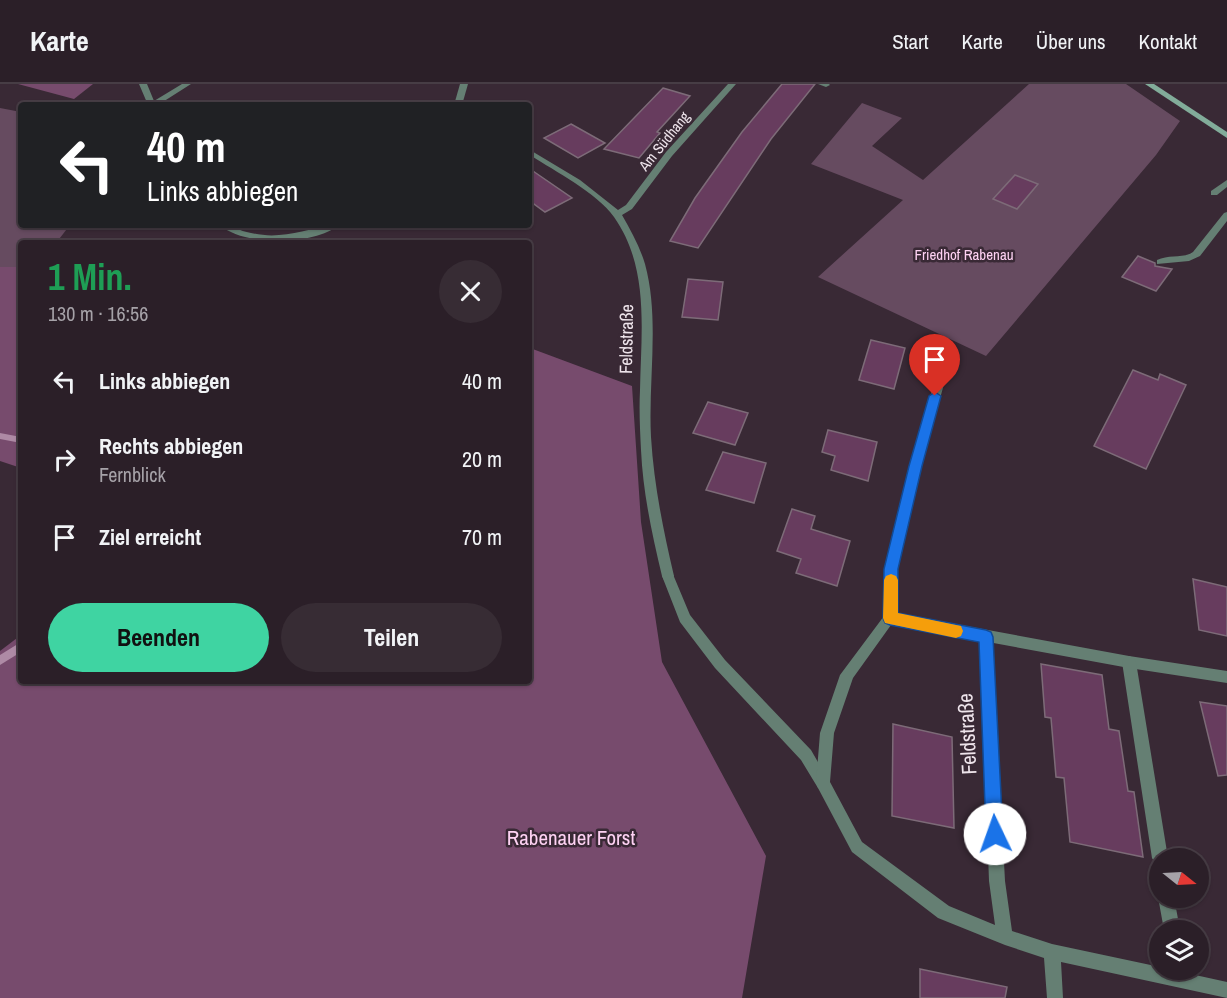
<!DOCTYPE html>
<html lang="de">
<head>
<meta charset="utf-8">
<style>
	body { margin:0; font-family:"Archivo Narrow",sans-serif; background:#372c34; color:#f1f3f6; height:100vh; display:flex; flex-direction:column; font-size:22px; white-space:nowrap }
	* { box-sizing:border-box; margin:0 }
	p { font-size:20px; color:#a6a2a8 }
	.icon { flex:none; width:33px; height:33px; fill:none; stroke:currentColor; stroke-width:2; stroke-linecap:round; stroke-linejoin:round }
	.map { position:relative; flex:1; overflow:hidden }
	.drawer { position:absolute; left:18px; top:156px; width:514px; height:444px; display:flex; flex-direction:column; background:#2b1f28; border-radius:6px; box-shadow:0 2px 4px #0004,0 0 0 2px #473d45 }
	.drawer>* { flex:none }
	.banner { position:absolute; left:18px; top:18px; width:514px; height:126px; border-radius:6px; box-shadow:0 2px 4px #0004,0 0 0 2px #473d45; background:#202124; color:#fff; overflow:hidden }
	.needle { width:39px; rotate:108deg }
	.tools { position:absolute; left:1149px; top:764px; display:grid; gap:12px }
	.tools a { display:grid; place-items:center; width:60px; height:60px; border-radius:50%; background:#2b1f28; box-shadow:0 2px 4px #0004,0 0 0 2px #473d45; font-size:30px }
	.pin { position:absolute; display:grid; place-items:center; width:51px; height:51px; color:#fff; margin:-62px -26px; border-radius:50% 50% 50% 0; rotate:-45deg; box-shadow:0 0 6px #0007 }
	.pin .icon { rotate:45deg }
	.me { position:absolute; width:66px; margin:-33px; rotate:357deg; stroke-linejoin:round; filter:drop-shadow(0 0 4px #0008) }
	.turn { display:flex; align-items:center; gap:21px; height:126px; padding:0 30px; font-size:27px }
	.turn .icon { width:78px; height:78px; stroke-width:2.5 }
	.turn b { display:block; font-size:42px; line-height:51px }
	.round { display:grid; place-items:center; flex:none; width:63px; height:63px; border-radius:32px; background:#372c34 }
	.headline { display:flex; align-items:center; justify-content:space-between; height:102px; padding:0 30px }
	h1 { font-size:36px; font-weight:700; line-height:45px; color:#1e9e55 }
	.primary-button { display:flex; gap:12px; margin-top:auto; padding:12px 30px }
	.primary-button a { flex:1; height:69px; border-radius:36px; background:#3fd4a2; color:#111; font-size:24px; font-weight:700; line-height:69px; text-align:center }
	.primary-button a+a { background:#372c34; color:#f1f3f6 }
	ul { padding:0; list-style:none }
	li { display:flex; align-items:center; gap:18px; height:78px; padding:0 30px }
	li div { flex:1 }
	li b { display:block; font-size:22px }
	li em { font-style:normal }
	header { display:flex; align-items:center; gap:36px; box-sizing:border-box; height:84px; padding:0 30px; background:#2b1f28; border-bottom:2px solid #473d45 }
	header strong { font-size:28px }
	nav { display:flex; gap:33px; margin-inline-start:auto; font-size:21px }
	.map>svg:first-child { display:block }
	.green { fill:#664b60 }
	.forest { fill:#774b6d }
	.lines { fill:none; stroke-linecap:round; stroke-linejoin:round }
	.stream { fill:#ae8aa5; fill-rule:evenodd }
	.building { fill:#673c5e; stroke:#7d6b78; stroke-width:1.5 }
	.lane { fill:#657f73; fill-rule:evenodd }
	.street { fill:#657f73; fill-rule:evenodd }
	.secondary { fill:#82ac9a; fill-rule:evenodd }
	.route { fill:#1a73e8; stroke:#114b97; stroke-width:1.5 }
	.slow { fill:#f59e0b }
	.labels { text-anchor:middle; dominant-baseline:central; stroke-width:5; stroke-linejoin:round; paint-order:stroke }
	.far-street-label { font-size:15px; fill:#eee4eb; stroke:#392935 }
	.far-park-label { font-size:15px; fill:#fed2f3; stroke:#392935 }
	.street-label { font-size:18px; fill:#eee4eb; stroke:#392935 }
	.near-street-label { font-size:21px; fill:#eee4eb; stroke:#392935 }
	.near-park-label { font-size:21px; fill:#fed2f3; stroke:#392935 }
</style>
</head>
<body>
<header>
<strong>Karte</strong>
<nav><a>Start</a><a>Karte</a><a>Über uns</a><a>Kontakt</a></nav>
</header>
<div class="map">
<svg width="1227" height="914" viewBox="0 0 1227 914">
	<rect width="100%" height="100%" fill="#392935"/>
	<!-- green -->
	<g class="green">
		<path d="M 1029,0 L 1126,0 L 1180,37 L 1156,71 L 986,272 L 818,193 L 903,116 L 811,80 L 862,19 L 902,34 L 872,62 L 923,96 Z"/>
		<path d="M 0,24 L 21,28 L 21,141 L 70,141 L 56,159 L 21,159 L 21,183 L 0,183 Z"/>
	</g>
	<!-- forest -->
	<g class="forest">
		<path d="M 18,0 L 93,0 L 74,15 Z"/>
		<path d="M 0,183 L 21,183 L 21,384 L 0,377 Z"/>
		<path d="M 530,264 L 632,302 L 641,438 L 662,578 L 766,772 L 742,914 L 0,914 L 0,567 L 21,551 L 21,597 L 530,597 Z"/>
	</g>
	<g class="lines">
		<!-- stream -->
		<g class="stream">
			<path d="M 0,349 L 21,353 L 21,359 L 0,355 Z"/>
			<path d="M 21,558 L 21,568 L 0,581 L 0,571 Z"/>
		</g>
	</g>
	<!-- building -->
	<g class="building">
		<path d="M 782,0 L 815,0 L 771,55 L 698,164 L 670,157 L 695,114 L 742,48 Z"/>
		<path d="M 663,4 L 690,12 L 657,48 L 660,49 L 639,74 L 604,65 Z"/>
		<path d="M 571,40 L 605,59 L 578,74 L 544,54 Z"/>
		<path d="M 530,85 L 572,114 L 545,128 L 530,117 Z"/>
		<path d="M 1015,91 L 1038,100 L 1017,125 L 993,115 Z"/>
		<path d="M 1138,172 L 1155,179 L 1155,182 L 1172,185 L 1156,207 L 1122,193 Z"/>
		<path d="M 688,195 L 723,198 L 718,236 L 682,233 Z"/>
		<path d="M 871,256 L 905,264 L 894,305 L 859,296 Z"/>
		<path d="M 1133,286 L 1158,296 L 1160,290 L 1186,301 L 1146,385 L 1094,362 Z"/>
		<path d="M 708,318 L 748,329 L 735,361 L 693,349 Z"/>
		<path d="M 828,346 L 877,358 L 868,397 L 831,386 L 835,372 L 822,368 Z"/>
		<path d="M 723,368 L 766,379 L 754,419 L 706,406 Z"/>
		<path d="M 792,425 L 815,432 L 811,445 L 850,457 L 837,502 L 796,489 L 801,475 L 777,467 Z"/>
		<path d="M 1193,495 L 1227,503 L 1227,552 L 1199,546 Z"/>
		<path d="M 1041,580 L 1102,591 L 1109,645 L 1119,647 L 1128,707 L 1134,708 L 1143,773 L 1070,758 L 1064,694 L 1056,693 L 1051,634 L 1045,633 Z"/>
		<path d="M 1200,618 L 1227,622 L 1227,691 L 1218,692 Z"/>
		<path d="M 893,640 L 952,653 L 954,744 L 892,732 Z"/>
		<path d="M 920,885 L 1007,903 L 1005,914 L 920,914 Z"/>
	</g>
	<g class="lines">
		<!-- lane -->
		<g class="lane">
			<path d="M 818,0 L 829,0 L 830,1 L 826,3 Z"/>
			<path d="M 1227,96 L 1227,103 L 1217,111 L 1211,111 L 1211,107 Z"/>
			<path d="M 1227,128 L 1227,137 L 1200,172 L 1189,177 L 1157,180 L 1157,176 C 1169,170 1183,175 1193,168 L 1224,129 Z"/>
			<path d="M 668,487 L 672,488 L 690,531 L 725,576 L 811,666 L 830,699 L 828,704 L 823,706 L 818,704 L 801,676 L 715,584 L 680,538 L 662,492 L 664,488 Z"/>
			<path d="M 890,528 L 1129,572 L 1227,587 L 1227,599 L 1129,584 L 890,540 L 885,538 L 884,534 L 885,530 Z"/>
		</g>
		<!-- street -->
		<g class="street">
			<path d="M 139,0 L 147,0 L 154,17 L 182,0 L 191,0 L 158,21 L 148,21 Z"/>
			<path d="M 460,0 L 468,0 L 462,21 L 454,21 Z"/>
			<path d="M 728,0 L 736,0 L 672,72 L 632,125 L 622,131 C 631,147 640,163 645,180 C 660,235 648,297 651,353 C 654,401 663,445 674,492 L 672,496 L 668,497 L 664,496 L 662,492 C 652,450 643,409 641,366 C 640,346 639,326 640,306 C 641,248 650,184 614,133 C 596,108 556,88 530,71 L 530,66 L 580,96 L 618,126 L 626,121 L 666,68 Z"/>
			<path d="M 220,141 C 232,141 239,147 251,149 C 260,151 270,152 279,151 C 300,150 319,141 339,141 C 315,161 244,163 220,141 Z"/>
			<path d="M 941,289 L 946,293 L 921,382 L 897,485 L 896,534 L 853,594 L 834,649 L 830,698 L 862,758 L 949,822 L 995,841 L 989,797 L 980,553 L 981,549 L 986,547 L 991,549 L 992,553 L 1005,797 L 1012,847 L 1052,860 L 1160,883 L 1160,885 L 1168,885 L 1227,898 L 1227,914 L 1061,878 L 1063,914 L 1047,914 L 1044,874 L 1005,861 L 938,834 L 852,768 L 818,704 L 816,699 L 820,649 L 840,591 L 884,532 L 885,485 L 909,382 L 936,293 Z"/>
			<path d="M 1129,572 L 1134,574 L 1136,578 L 1168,774 L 1160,774 L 1160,781 L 1155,779 L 1152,774 L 1122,578 L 1124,574 Z"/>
			<path d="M 1160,810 L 1160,813 L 1174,813 L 1180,846 L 1164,846 L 1158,813 Z"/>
		</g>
		<!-- secondary -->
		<path class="secondary" d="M 1145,0 L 1154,0 L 1227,48 L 1227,54 Z"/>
	</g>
	<!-- route -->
	<path class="route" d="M 935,308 L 941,312 L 922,382 L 898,485 L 898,529 L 986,546 L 991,548 L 993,553 L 1003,750 L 1001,756 L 995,759 L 989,756 L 986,750 L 979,558 L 890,541 L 885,539 L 883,534 L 884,485 L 909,382 L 929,312 Z"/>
	<!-- slow -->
	<path class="slow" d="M 891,490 L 896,492 L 898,496 L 898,529 L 956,541 L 961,542 L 963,547 L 961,552 L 956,554 L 885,539 L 883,534 L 884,496 L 886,492 Z"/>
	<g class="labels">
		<!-- far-street labels -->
		<g class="far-street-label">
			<text transform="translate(664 57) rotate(-51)">Am Südhang</text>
		</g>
		<!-- far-park labels -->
		<g class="far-park-label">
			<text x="964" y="170">Friedhof Rabenau</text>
		</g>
		<!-- street labels -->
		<g class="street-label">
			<text transform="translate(626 255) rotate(-89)">Feldstraße</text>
		</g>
		<!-- near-street labels -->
		<g class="near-street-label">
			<text transform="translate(967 650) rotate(-93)">Feldstraße</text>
		</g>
		<!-- near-park labels -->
		<g class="near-park-label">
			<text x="571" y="753">Rabenauer Forst</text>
		</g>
	</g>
</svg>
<div class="tools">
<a><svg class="needle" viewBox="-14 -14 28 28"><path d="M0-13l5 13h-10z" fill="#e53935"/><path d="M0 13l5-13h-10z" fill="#a6a2a8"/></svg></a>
<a><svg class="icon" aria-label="layers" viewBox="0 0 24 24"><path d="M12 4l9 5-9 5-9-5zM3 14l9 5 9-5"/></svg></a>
</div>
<div class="pin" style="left:935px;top:312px;background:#d93025"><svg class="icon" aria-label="arrive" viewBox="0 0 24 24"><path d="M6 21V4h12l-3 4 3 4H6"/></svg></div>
<svg class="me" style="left:995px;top:750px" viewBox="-20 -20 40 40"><circle r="19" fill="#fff"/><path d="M0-13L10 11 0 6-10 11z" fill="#1a73e8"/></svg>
<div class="banner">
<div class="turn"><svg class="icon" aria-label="left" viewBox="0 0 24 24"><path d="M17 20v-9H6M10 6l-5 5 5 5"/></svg><div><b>40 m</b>Links abbiegen</div></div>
</div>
<section class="drawer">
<div class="headline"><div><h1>1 Min.</h1><p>130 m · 16:56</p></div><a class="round"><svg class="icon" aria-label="close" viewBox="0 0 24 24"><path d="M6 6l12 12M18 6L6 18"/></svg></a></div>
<ul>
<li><svg class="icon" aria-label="left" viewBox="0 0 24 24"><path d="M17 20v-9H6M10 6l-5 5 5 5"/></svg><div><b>Links abbiegen</b></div><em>40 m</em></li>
<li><svg class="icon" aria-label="right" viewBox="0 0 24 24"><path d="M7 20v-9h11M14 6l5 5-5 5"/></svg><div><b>Rechts abbiegen</b><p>Fernblick</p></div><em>20 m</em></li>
<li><svg class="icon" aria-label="arrive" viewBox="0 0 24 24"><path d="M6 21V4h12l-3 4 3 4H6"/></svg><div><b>Ziel erreicht</b></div><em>70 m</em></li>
</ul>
<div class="primary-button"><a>Beenden</a><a>Teilen</a></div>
</section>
</div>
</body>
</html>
